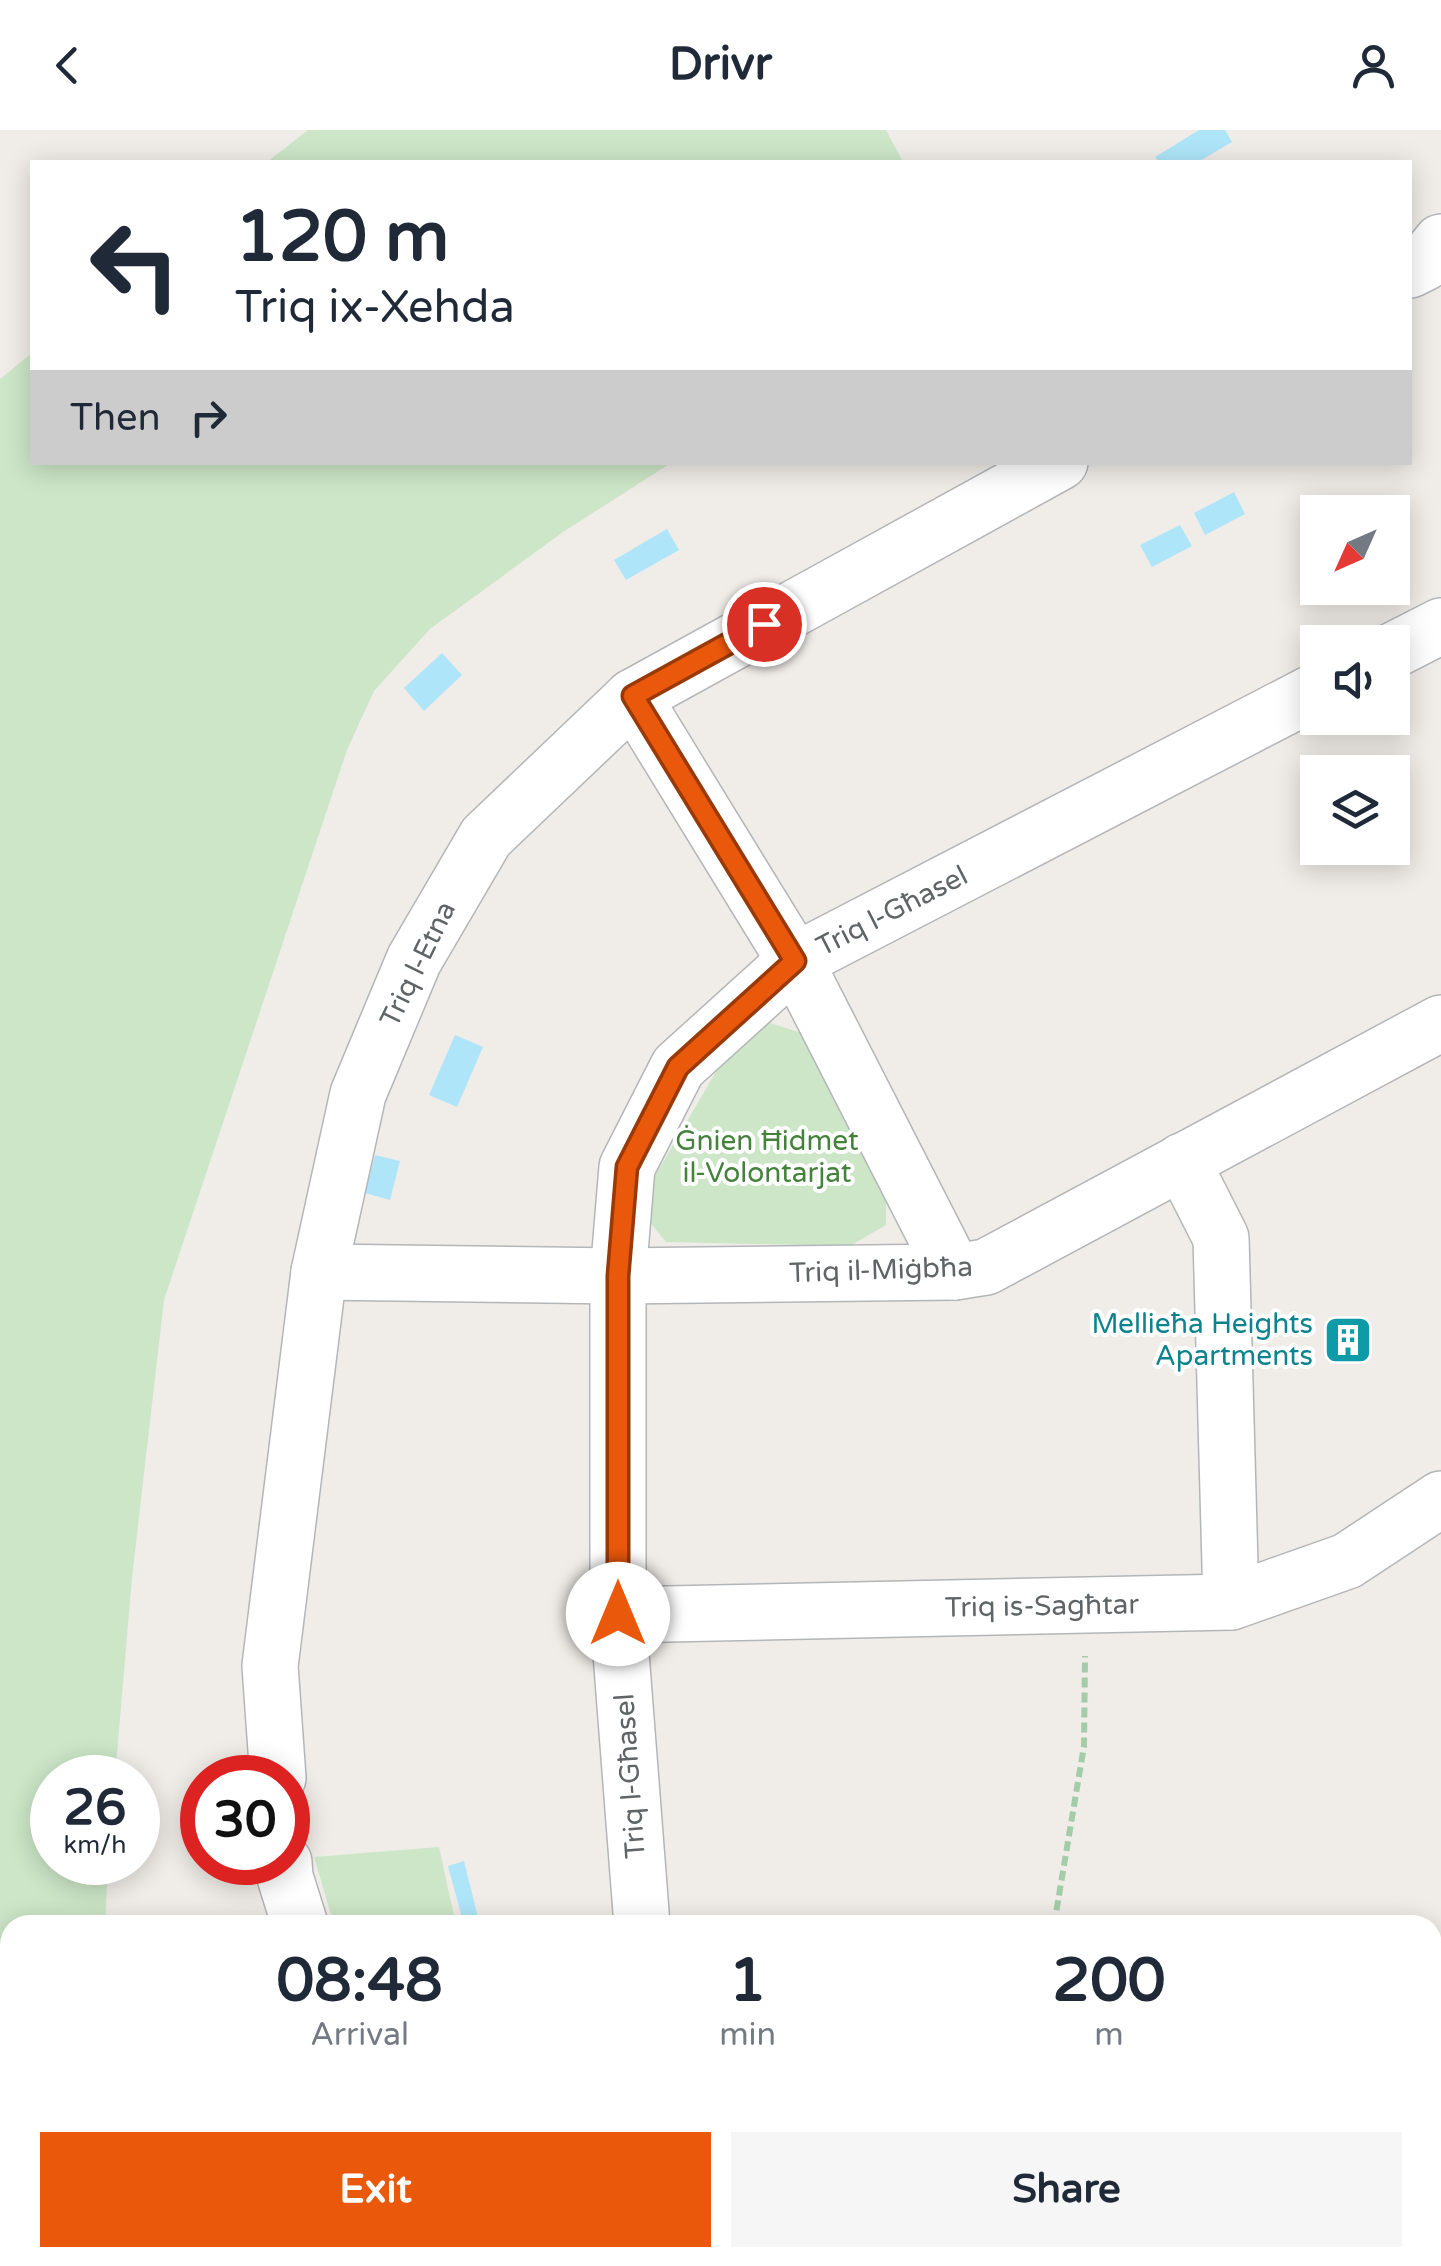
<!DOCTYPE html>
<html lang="en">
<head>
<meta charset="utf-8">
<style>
	body { margin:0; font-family:"Varela Round",sans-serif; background:#f6f6f7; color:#1f2937; height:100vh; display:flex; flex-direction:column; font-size:38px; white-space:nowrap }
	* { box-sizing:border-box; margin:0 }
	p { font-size:32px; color:#747a83 }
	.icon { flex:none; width:55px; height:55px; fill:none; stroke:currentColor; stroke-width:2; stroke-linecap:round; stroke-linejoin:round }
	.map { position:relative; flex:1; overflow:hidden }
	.panel { position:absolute; left:0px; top:1785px; width:1442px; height:352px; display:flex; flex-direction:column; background:#fff; border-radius:30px 30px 0 0; box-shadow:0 5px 25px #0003 }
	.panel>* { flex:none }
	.guide { position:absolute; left:30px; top:30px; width:1382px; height:305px; border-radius:0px; box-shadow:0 5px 25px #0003; background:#fff; color:#1f2937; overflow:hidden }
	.needle { width:65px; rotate:225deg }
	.buttons { position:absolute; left:1300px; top:365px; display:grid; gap:20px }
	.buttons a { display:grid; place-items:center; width:110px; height:110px; border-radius:0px; background:#fff; box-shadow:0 5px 25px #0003; font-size:50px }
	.speed { position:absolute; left:30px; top:1625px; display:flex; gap:20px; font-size:50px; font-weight:700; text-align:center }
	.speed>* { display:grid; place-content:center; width:130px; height:130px; border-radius:50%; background:#fff; box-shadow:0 5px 25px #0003; line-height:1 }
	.speed small { font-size:25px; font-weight:400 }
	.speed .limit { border:15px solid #d22; background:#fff; color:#111 }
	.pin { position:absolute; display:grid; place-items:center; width:85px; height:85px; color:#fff; margin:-42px; border:5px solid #fff; border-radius:50%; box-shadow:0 2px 10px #0007 }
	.me { position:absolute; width:110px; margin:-55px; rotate:0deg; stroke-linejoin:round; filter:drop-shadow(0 0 8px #0008) }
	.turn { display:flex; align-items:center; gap:35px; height:210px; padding:0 40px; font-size:45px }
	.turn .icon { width:130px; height:130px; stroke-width:2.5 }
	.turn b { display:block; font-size:70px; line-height:85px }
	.then { display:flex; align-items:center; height:95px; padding:0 40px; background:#0003; gap:20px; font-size:38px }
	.eta { display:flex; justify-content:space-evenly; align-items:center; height:170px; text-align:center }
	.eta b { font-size:60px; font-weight:800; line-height:70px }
	.primary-button { display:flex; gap:20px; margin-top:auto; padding:20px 40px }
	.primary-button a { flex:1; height:115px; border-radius:0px; background:#ea580c; color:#fff; font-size:40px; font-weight:800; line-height:115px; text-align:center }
	.primary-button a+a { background:#f6f6f7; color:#1f2937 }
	header { display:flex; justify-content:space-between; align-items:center; height:130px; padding:0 40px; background:#fff; font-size:45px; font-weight:800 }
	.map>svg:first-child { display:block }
	.green { fill:#cce6c7 }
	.water { fill:#afe5f9 }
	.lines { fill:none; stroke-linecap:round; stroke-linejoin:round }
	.minor-casing { stroke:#b3b6b9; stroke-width:58 }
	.path { stroke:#a3cca8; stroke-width:6; stroke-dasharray:10 5; stroke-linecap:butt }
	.minor { stroke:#fff; stroke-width:55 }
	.route-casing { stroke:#983908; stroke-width:25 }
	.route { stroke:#ea580c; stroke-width:18 }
	.labels { text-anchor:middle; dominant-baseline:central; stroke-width:8; stroke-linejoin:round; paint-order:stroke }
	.street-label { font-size:28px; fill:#5f6467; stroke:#fff }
	.park-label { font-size:28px; fill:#44823c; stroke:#fff }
	.culture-label { font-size:28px; fill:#0d838f; stroke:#fff; text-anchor:end }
</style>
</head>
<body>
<header><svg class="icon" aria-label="back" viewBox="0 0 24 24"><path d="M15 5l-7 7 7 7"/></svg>Drivr<svg class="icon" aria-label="person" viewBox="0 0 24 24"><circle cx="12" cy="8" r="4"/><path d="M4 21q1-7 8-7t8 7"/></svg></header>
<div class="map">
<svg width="1441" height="2136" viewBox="0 0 1441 2136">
	<rect width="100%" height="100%" fill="#f0ede8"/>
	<!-- green -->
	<g class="green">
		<path d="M 308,0 L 886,0 L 903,32 L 267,32 Z"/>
		<path d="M 32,223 L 32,332 L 671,333 L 563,402 L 430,499 L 374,561 L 347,620 L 164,1170 L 132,1448 L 115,1647 L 52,1648 L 52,1732 L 108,1733 L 105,1795 L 10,1795 L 10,2128 L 251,2128 L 257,2136 L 0,2136 L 0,249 Z"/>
		<path d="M 760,890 L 802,903 L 886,1065 L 886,1095 L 850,1116 L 666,1112 L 643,1084 L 655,1046 L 731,916 Z"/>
		<path d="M 439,1717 L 456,1795 L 334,1795 L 314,1727 Z"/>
		<path d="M 779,2128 L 1226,2128 L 1225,2136 L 780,2136 Z"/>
	</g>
	<!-- water -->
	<g class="water">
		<path d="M 1199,0 L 1225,0 L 1232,12 L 1198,32 L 1159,32 L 1155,27 Z"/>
		<path d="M 1234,362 L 1245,384 L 1205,405 L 1194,383 Z"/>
		<path d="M 1180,395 L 1192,416 L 1152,437 L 1140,415 Z"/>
		<path d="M 667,399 L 679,420 L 626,450 L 614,430 Z"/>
		<path d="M 442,523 L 462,545 L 424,581 L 404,558 Z"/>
		<path d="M 455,905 L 483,917 L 457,977 L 429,965 Z"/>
		<path d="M 375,1025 L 400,1031 L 390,1070 L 365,1063 Z"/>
		<path d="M 464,1731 L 479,1791 L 464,1795 L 448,1736 Z"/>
	</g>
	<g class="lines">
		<!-- minor casing -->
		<g class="minor-casing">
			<g id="minor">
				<path d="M 1410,140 L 1424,133 L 1441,112"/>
				<path d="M 1392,521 L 1441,496"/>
				<path d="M 633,567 L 795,831 L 954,1142"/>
				<path d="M 1182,1031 L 1221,1108 L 1231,1472"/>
				<path d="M 319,1142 L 618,1146 L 954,1142 L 986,1137 L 1441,893"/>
				<path d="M 618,1485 L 1231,1472 L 1347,1431 L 1441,1369"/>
				<path d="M 278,1648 L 270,1536 L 319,1142 L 358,964 L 414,830 L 486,707 L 633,567 L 1060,332"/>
				<path d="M 284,1732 L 285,1747 L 300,1795"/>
				<path d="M 642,1795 L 618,1485 L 618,1146 L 627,1037 L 678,937 L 795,831 L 1318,560"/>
				<path d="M 1432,1930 L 1441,1931"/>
				<path d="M 464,2128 L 470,2136"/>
				<path d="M 748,2128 L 750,2136"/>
			</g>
		</g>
		<!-- path -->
		<path class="path" d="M 1054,1795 L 1084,1616 L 1085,1526"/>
		<!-- minor -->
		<use href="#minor" class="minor"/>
	</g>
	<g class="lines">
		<!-- route casing -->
		<g class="route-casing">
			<path id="route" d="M 618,1484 L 618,1146 L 627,1037 L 678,937 L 795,831 L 633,566 L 764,494"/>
		</g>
		<!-- route -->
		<use href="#route" class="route"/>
	</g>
	<!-- icons -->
	<defs>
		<g id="building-square" transform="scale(2.5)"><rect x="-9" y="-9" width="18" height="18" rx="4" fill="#0f9aa8" stroke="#fff"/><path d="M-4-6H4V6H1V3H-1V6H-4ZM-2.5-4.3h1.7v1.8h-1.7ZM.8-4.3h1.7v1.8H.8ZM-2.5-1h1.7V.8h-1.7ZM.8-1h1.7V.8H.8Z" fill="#fff"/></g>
	</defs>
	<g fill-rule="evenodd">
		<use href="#building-square" x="1348" y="1210"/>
	</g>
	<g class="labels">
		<!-- street labels -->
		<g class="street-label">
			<text transform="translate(892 781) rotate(-27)">Triq l-Għasel</text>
			<text transform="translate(418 834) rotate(-64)">Triq l-Etna</text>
			<text transform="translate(881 1140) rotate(-2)">Triq il-Miġbħa</text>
			<text transform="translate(1042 1476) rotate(-1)">Triq is-Sagħtar</text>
			<text transform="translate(630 1646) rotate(-94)">Triq l-Għasel</text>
		</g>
		<!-- park labels -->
		<g class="park-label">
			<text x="767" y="1011">Ġnien Ħidmet<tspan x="767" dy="32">il-Volontarjat</tspan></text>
		</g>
		<!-- culture labels -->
		<g class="culture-label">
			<text x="1313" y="1194">Mellieħa Heights<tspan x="1313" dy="32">Apartments</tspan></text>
		</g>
	</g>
</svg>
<div class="buttons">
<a><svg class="needle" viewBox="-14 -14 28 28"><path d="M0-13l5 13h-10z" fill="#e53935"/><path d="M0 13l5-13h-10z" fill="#747a83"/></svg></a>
<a><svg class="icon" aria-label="sound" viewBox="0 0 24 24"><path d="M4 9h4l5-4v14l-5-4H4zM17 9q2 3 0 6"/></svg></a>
<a><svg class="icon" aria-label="layers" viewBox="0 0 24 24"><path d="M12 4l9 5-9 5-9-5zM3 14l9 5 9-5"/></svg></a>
</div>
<div class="speed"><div>26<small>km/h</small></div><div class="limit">30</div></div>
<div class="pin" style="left:764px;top:494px;background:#d93025"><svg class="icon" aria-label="arrive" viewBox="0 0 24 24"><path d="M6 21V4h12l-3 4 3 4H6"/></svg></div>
<svg class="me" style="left:618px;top:1484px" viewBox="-20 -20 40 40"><circle r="19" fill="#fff"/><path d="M0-13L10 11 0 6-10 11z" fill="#ea580c"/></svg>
<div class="guide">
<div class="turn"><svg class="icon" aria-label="left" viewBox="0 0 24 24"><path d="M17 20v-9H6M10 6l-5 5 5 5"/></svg><div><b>120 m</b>Triq ix-Xehda</div></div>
<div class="then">Then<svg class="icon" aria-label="right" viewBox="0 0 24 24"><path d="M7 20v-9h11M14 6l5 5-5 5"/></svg></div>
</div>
<section class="panel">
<div class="eta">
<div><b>08:48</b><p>Arrival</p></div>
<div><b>1</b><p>min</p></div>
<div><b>200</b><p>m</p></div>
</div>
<div class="primary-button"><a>Exit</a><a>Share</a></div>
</section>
</div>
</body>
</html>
